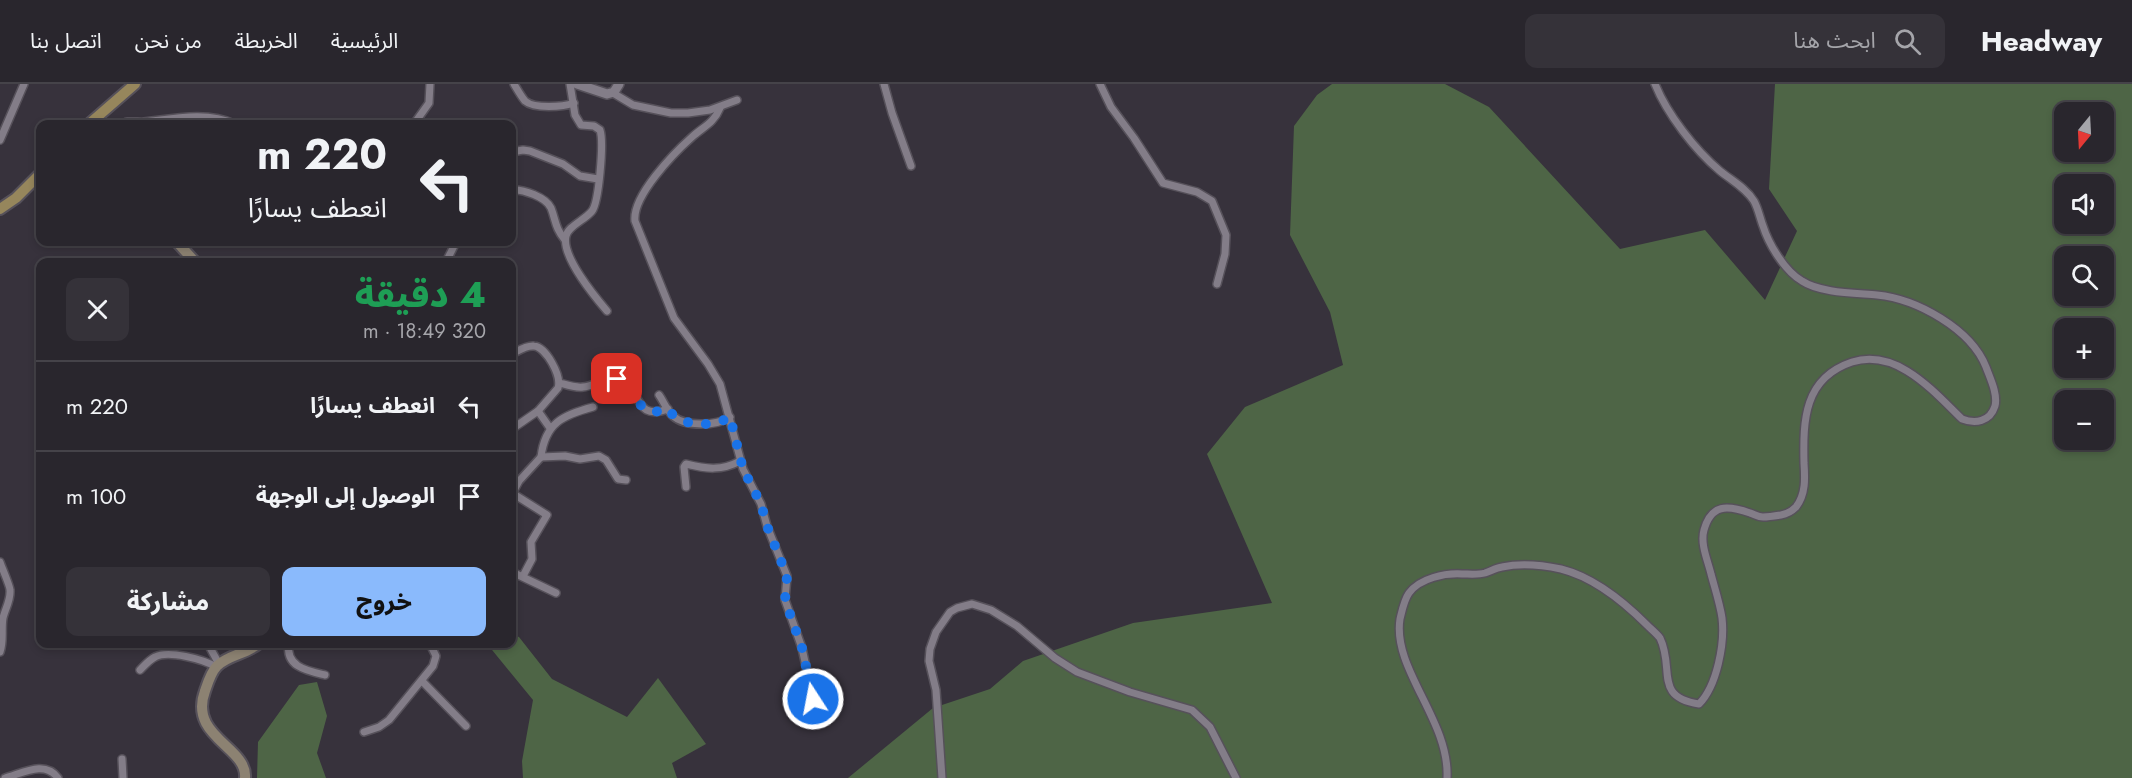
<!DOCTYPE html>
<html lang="ar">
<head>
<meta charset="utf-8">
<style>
	body { margin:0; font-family:Jost,"Noto Sans Arabic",sans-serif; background:#353239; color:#f1f3f6; direction:rtl; height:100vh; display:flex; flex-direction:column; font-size:22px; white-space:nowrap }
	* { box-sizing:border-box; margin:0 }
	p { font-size:20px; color:#a5a5aa }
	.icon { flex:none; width:33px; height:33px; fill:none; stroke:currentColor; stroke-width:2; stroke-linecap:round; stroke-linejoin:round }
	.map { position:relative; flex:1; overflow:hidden; direction:ltr }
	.sheet { position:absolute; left:36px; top:174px; width:480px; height:390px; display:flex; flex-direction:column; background:#29262d; border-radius:12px; box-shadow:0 3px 9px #0003,0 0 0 2px #454349; direction:rtl }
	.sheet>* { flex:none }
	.hud { position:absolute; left:36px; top:36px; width:480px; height:126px; border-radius:12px; box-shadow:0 3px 9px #0003,0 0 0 2px #454349; direction:rtl; background:#29262d; color:#f1f3f6; overflow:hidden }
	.needle { width:39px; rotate:198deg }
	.controls { position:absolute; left:2054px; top:18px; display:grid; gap:12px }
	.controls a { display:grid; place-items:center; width:60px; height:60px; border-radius:12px; background:#29262d; box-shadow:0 3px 9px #0003,0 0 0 2px #454349; font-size:30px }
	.pin { position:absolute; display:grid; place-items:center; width:51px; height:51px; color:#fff; margin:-26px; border-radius:12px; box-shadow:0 3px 9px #0006 }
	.me { position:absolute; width:66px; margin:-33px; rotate:349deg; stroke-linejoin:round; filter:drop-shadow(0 0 4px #0008) }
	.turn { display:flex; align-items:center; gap:21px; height:126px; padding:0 30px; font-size:27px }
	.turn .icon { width:78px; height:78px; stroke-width:2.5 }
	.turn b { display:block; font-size:42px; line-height:51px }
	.round { display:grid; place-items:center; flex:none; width:63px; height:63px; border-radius:12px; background:#353239 }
	.summary { display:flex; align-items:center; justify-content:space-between; height:102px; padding:0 30px }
	h1 { font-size:36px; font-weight:800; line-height:45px; color:#1e9e55 }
	.action { display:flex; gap:12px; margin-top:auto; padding:12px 30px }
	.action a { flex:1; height:69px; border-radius:12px; background:#8abafc; color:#111; font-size:24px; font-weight:800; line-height:69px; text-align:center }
	.action a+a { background:#353239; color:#f1f3f6 }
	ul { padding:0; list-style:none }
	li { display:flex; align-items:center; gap:18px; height:90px; padding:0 30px; border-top:2px solid #454349 }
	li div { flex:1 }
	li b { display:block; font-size:22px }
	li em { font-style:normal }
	header { display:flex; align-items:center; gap:36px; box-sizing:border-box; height:84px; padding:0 30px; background:#29262d; border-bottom:2px solid #454349 }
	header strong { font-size:28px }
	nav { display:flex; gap:33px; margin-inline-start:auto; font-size:21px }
	.search { width:420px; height:54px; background:#353239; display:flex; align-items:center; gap:15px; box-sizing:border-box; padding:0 21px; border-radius:12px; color:#a5a5aa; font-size:22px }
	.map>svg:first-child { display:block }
	.green { fill:#4e6546; fill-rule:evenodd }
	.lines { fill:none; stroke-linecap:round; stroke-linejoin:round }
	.minor-casing { stroke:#56515a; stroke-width:10 }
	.tertiary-casing { stroke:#56515a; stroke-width:12 }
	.secondary-casing { stroke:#56515a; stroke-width:14 }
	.primary-casing { stroke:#56515a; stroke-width:14 }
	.minor { stroke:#837d88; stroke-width:7 }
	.tertiary { stroke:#837d88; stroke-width:9 }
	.secondary { stroke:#8c8272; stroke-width:10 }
	.primary { stroke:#96865c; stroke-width:10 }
	.route { stroke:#1a73e8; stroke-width:10; stroke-dasharray:0 18 }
</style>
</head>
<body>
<header>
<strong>Headway</strong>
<div class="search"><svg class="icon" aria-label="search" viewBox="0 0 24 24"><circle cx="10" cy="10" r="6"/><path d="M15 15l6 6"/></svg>ابحث هنا</div>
<nav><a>الرئيسية</a><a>الخريطة</a><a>من نحن</a><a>اتصل بنا</a></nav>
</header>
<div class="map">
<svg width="2132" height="694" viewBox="0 0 2132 694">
	<rect width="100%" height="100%" fill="#37323c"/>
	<!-- green -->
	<g class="green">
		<path d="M 1332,0 L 1445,0 L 1489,23 L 1620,165 L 1705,146 L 1765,216 L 1797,147 L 1769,105 L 1775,0 L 2132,0 L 2132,694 L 848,694 L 933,624 L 990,605 L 1023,577 L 1133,539 L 1272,519 L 1207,370 L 1245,323 L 1343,281 L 1330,228 L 1290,151 L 1294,42 L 1317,11 ZM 2064,28 L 2103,28 L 2103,68 L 2064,68 ZM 2064,100 L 2103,100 L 2103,140 L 2064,140 ZM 2064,172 L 2103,172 L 2103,212 L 2064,212 ZM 2064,244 L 2103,244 L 2103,284 L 2064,284 ZM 2064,316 L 2103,316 L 2103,356 L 2064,356 Z"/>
		<path d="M 512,550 L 519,553 L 552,595 L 627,633 L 658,594 L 706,660 L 672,679 L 677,694 L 523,694 L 522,677 L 533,616 L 488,561 L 488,560 L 512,560 Z"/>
		<path d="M 317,598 L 327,632 L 317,669 L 326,694 L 257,694 L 258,658 L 299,601 Z"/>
	</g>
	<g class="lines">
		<!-- minor casing -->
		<g class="minor-casing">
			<g id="minor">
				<path d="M 514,0 C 517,5 521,12 525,17 C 534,25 563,23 574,19"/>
				<path d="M 570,0 L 575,31 L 581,41 L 594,42 L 600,46 C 604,58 599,118 592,127 C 585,136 568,142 566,152 C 561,172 595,213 607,227"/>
				<path d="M 884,0 L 892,29 L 911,82"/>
				<path d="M 1100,0 L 1111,23 L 1134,54 L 1163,99 L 1197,108 L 1212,117 L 1226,151 L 1225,170 L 1217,200"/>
				<path d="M 613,9 L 633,21 L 671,29 L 688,29 L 710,26 L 737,16"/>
				<path d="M 720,24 C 714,39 703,43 692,53 C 674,69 632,112 635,137 L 674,234 L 708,280 L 720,300 L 743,385 L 761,420 L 767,442 L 787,492 L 785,516 L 802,564 L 813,615"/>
				<path d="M 136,39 C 167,36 206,26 234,40"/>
				<path d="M 414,40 L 429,19 L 430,0"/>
				<path d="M 0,56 L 24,0"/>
				<path d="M 512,68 L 523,66 L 530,67 L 563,80 L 580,92 L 598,95"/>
				<path d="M 512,106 C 523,105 546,113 551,124 C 556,137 555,144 565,156"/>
				<path d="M 446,178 L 456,158"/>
				<path d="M 512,270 C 518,267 526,261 534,262 C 546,263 562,292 558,304 L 538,327 L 512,345"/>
				<path d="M 560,299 C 567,301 575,304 583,303 C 595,302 609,291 620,296 C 643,306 633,337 668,325"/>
				<path d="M 659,311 C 664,318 667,327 673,332 C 685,343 717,342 730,333"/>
				<path d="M 538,327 L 550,344"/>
				<path d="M 541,373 C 545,339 563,331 593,323"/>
				<path d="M 686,403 L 684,383 L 686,380 C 706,385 722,387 740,377"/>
				<path d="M 512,409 L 547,431 L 531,458 L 532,475 L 523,492"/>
				<path d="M 512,410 L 519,397 L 541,373 L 565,372 L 580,375 L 599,372 L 606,376 L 618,395 L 626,396"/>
				<path d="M 0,478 C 2,484 10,502 10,506 C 11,516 5,525 3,534 C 1,546 4,557 0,568"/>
				<path d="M 512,488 L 556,509"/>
				<path d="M 208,560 L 219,580"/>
				<path d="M 289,560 C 285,583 308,587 325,591"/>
				<path d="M 140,586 C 144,582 149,576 155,573 C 168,566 203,575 216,583"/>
				<path d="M 422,597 L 466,642"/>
				<path d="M 364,648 L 379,643 L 389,636 L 433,582 L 436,572 L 430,560"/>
				<path d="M 122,675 L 123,694"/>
				<path d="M 5,694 C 23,689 45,676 58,694"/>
				<path d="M 942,694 L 936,606 L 929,577 L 930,565 L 936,548 L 950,528 L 957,524 L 972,520 L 991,526 L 1017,542 L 1055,574 L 1077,588 L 1130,608 L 1192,626 L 1210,643 L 1236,694"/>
				<path d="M 1447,694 C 1450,637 1392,585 1400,535 C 1402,527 1404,516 1409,509 C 1420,494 1445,489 1462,490 C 1469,490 1478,491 1485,489 C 1491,487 1496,484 1502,483 C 1521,479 1542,481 1561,485 C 1593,493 1624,518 1647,541 C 1651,545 1657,550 1660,554 C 1675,585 1653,613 1699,620 C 1717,602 1725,559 1722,534 C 1720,520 1715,505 1711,490 C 1708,477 1700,460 1704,446 C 1711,420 1727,421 1750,429 C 1754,430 1758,433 1763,433 C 1768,433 1775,432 1781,431 C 1787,430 1792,427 1796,423 C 1806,410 1805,394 1804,379 C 1803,336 1804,294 1852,278 C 1897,264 1933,307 1962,335 C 1975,340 1990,338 1995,322 C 1998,310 1990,294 1986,283 C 1971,245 1917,215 1877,211 C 1855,209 1820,209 1802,197 C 1785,187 1769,161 1763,142 C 1760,134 1758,124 1754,117 C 1746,104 1731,96 1720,87 C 1695,66 1667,30 1655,0"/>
			</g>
		</g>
		<!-- tertiary casing -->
		<g class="tertiary-casing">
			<path id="tertiary" d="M 577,0 L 607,10 L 614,8 L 619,0"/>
		</g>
		<!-- secondary casing -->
		<g class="secondary-casing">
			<g id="secondary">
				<path d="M 127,40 L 138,40"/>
				<path d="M 177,158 L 195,178"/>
				<path d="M 245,694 C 248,663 188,653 205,607 C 208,598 211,588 217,582 C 228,571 246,570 258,560"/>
			</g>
		</g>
		<!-- primary casing -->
		<g class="primary-casing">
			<g id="primary">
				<path d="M 89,40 L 135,0"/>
				<path d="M 0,125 L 16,114 L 40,90"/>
			</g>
		</g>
		<!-- minor -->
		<use href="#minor" class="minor"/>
		<!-- tertiary -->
		<use href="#tertiary" class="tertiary"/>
		<!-- secondary -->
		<use href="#secondary" class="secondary"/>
		<!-- primary -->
		<use href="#primary" class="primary"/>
	</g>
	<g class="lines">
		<!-- route -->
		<path class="route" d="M 617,295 C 641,304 633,337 668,325 C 679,343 713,344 730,333 L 743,385 L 761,420 L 767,442 L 787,492 L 785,516 L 802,564 L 813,615"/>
	</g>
</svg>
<div class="controls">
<a><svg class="needle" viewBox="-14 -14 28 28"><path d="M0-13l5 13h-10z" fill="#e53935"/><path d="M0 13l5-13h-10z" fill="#a5a5aa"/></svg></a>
<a><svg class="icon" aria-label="sound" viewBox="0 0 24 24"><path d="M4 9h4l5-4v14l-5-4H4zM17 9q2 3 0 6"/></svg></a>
<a><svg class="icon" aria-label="search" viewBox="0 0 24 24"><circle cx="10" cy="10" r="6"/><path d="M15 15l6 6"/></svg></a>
<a>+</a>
<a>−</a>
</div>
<div class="pin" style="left:617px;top:295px;background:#d93025"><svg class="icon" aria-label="arrive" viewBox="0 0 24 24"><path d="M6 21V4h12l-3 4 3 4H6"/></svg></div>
<svg class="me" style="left:813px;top:615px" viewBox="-20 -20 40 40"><circle r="17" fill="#1a73e8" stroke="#fff" stroke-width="3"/><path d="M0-11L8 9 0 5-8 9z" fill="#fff"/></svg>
<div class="hud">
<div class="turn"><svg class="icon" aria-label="left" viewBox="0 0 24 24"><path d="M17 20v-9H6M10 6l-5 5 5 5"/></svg><div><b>220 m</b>انعطف يسارًا</div></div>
</div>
<section class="sheet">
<div class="summary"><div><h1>4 دقيقة</h1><p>320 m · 18:49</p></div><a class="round"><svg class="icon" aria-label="close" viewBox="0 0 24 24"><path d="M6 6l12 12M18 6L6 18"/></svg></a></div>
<ul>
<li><svg class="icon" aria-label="left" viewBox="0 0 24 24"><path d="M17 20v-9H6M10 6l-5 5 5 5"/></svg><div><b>انعطف يسارًا</b></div><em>220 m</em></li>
<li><svg class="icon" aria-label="arrive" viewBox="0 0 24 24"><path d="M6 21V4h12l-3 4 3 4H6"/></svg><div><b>الوصول إلى الوجهة</b></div><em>100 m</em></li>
</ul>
<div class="action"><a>خروج</a><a>مشاركة</a></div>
</section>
</div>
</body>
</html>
